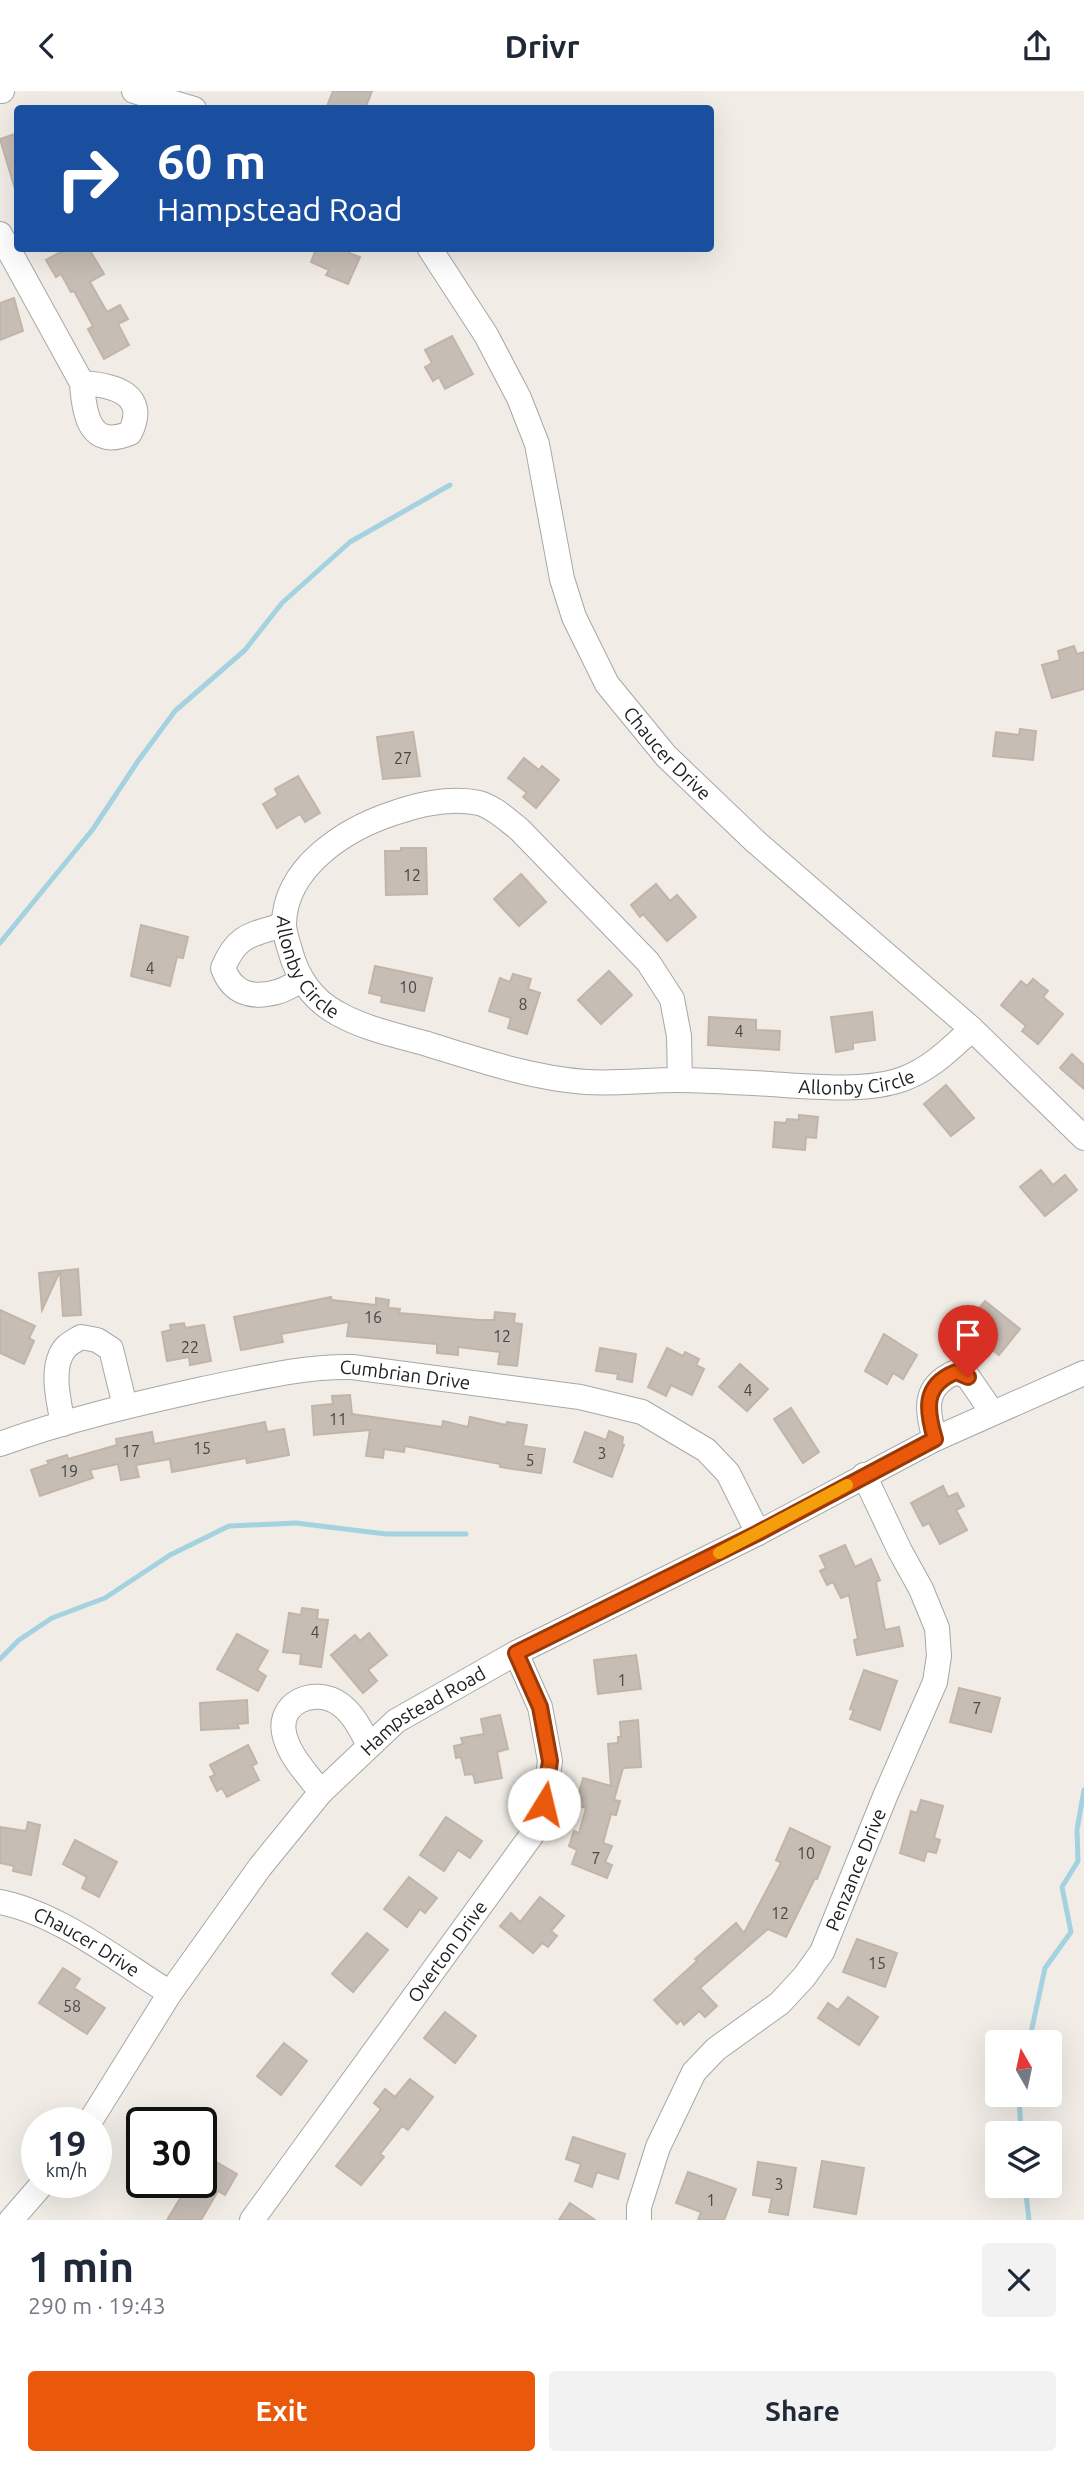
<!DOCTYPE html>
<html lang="en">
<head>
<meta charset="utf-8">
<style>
	body { margin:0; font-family:Ubuntu,sans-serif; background:#f2f2f3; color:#1f2937; height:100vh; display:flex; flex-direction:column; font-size:26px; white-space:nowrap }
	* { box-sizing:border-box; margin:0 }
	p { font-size:23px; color:#747a83 }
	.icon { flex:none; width:38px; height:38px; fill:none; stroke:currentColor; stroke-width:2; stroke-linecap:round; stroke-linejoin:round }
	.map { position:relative; height:2129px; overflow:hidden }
	.panel { display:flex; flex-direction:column; background:#fff; flex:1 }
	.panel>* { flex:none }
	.hud { position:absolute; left:14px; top:14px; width:700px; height:147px; border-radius:7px; box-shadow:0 7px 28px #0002; background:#1a4fa0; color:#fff; overflow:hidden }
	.needle { width:46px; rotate:351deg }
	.buttons { position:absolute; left:985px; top:1939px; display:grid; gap:14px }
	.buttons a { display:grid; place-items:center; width:77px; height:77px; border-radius:7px; background:#fff; box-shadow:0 7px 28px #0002; font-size:35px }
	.speed { position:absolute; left:21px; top:2016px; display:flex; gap:14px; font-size:35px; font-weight:700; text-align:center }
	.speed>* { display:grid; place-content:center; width:91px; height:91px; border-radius:50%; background:#fff; box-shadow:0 7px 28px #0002; line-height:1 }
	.speed small { font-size:18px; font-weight:400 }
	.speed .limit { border:4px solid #111; border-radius:10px; background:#fff; color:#111 }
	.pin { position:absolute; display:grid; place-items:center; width:60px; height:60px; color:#fff; margin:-72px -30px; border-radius:50% 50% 50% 0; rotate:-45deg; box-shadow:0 0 7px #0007 }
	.pin .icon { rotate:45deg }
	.me { position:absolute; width:77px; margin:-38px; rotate:9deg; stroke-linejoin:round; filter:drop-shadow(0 0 5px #0008) }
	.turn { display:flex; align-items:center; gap:24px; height:147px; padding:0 28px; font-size:32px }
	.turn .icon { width:91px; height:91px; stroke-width:2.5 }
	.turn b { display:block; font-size:49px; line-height:60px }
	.round { display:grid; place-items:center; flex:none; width:74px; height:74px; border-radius:7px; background:#f2f2f3 }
	.head { display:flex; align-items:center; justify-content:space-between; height:119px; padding:0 28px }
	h1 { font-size:42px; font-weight:600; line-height:52px }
	.button { display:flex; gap:14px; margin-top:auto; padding:14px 28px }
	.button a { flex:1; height:80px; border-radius:7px; background:#ea580c; color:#fff; font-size:28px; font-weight:600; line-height:80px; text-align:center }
	.button a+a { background:#f2f2f3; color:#1f2937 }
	header { display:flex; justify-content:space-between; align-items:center; height:91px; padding:0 28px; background:#fff; font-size:32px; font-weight:600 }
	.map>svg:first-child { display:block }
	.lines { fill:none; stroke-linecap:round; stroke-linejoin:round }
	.stream { stroke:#a5d2e0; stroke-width:5 }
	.building { fill:#c6bdb5; stroke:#c3b4a8; stroke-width:2 }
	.minor-casing { stroke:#a7a7a7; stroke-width:26 }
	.minor { stroke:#fff; stroke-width:24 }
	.route-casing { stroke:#983908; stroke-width:18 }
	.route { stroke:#ea580c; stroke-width:12 }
	.slow { stroke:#f59e0b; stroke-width:12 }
	.labels { text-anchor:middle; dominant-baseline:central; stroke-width:7; stroke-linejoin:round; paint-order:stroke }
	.number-label { font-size:16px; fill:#4a4745 }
	.street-label { font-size:19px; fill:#202020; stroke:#fff }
</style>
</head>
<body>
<header><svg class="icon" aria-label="back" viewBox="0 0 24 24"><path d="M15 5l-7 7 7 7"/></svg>Drivr<svg class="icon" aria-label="share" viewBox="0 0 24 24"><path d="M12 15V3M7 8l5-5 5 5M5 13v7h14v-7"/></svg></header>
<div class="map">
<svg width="1084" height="2129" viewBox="0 0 1084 2129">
	<rect width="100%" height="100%" fill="#f1ede6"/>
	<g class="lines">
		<!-- stream -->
		<g class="stream">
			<path d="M 0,852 L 93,738 L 138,670 L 175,620 L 245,559 L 282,512 L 350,451 L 450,394"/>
			<path d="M 0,1568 L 19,1549 L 52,1527 L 105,1507 L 170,1464 L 229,1435 L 296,1432 L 386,1443 L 466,1443"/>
			<path d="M 1029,1951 L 1045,1877 L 1071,1841 L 1062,1796 L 1078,1770 L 1077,1739 L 1084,1699"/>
			<path d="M 1019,2004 L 1021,2042"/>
			<path d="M 1025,2095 L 1029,2129"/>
		</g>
	</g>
	<!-- building -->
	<g class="building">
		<path d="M 333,0 L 372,0 L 365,18 L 326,18 Z"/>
		<path d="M 18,42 L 18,98 L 15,98 L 0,48 Z"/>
		<path d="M 66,158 L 89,158 L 104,183 L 90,191 L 107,221 L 120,214 L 128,228 L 118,233 L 129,254 L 104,268 L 88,238 L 93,235 L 74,200 L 71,201 L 61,183 L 56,186 L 46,169 Z"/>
		<path d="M 316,158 L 351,158 L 349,162 L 360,166 L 348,193 L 326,184 L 329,179 L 311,171 Z"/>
		<path d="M 14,207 L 23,240 L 0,249 L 0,212 Z"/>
		<path d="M 452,245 L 473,283 L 445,298 L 439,286 L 433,290 L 425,276 L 432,272 L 425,259 Z"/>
		<path d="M 1074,555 L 1077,563 L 1084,561 L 1084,598 L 1052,607 L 1042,574 L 1060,569 L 1058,560 Z"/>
		<path d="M 1020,638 L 1036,640 L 1033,669 L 993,665 L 996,641 L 1019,644 Z"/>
		<path d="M 413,641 L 420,685 L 383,688 L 377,646 Z"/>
		<path d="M 524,667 L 539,679 L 542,675 L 559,689 L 536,717 L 523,706 L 527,702 L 508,687 Z"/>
		<path d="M 298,685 L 320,722 L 305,731 L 300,723 L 277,737 L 263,713 L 278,704 L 275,698 Z"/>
		<path d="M 401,757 L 426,757 L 427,803 L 386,804 L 385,760 L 401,760 Z"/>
		<path d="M 521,783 L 546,811 L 519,835 L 494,808 Z"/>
		<path d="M 656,793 L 670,810 L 677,804 L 696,826 L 667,850 L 643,823 L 640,826 L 631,814 Z"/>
		<path d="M 141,834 L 188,846 L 183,867 L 177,866 L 170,895 L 131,885 Z"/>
		<path d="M 375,875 L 432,887 L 424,920 L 381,911 L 382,905 L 369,902 Z"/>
		<path d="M 609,880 L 632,904 L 601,933 L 578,909 Z"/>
		<path d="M 513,883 L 531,888 L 528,898 L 540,902 L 527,943 L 508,937 L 511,927 L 489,920 L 500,887 L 510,891 Z"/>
		<path d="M 1033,888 L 1048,900 L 1043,906 L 1063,923 L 1038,953 L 1022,940 L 1026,935 L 1001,914 L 1021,890 L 1027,895 Z"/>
		<path d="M 872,921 L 875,949 L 853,952 L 853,958 L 836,961 L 831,926 Z"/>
		<path d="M 709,926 L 756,929 L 756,939 L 780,940 L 779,959 L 708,954 Z"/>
		<path d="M 1072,963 L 1084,974 L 1084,998 L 1060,977 Z"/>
		<path d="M 946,994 L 974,1027 L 951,1045 L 924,1013 Z"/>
		<path d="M 799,1024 L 818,1026 L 816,1047 L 806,1046 L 805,1059 L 773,1056 L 775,1031 L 786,1032 L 787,1028 L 799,1029 Z"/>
		<path d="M 1041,1079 L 1053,1094 L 1065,1084 L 1077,1099 L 1045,1125 L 1020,1096 Z"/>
		<path d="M 78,1178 L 81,1224 L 63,1225 L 60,1180 L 42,1219 L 39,1182 Z"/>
		<path d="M 331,1206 L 332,1209 L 376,1214 L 376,1207 L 389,1209 L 388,1217 L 400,1218 L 399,1222 L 480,1229 L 494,1229 L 495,1221 L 515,1223 L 514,1232 L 522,1233 L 517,1275 L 498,1273 L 500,1261 L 458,1256 L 458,1264 L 437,1262 L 437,1253 L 347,1245 L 349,1231 L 281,1243 L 283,1251 L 241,1259 L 234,1226 Z"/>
		<path d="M 985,1210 L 1020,1238 L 999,1264 L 980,1249 L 970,1262 L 954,1249 Z"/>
		<path d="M 0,1219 L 35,1235 L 29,1247 L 34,1250 L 24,1273 L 0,1262 Z"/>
		<path d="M 184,1232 L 185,1237 L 204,1234 L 211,1270 L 190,1274 L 189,1266 L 167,1270 L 162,1241 L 171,1239 L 170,1234 Z"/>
		<path d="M 884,1243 L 917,1264 L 903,1288 L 893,1282 L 887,1293 L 865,1280 Z"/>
		<path d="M 600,1257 L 636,1263 L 632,1291 L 617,1288 L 618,1283 L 596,1280 Z"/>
		<path d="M 667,1257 L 683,1265 L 685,1261 L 699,1268 L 696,1274 L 704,1278 L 692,1304 L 671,1294 L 666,1305 L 648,1296 Z"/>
		<path d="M 740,1273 L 768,1298 L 747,1320 L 719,1296 Z"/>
		<path d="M 350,1304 L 352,1323 L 442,1336 L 443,1330 L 468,1336 L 470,1326 L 506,1334 L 507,1331 L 527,1334 L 523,1355 L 545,1358 L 541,1382 L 500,1376 L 500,1373 L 405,1355 L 404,1361 L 384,1358 L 383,1367 L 366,1365 L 370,1339 L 314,1344 L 312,1315 L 333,1313 L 332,1305 Z"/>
		<path d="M 791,1317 L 819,1361 L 803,1372 L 774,1328 Z"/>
		<path d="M 265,1331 L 267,1341 L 284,1338 L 289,1364 L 247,1372 L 246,1367 L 172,1381 L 170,1368 L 136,1374 L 139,1386 L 121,1389 L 118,1373 L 90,1379 L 93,1387 L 40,1405 L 31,1379 L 49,1373 L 47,1370 L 67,1364 L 68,1368 L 117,1354 L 116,1348 L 152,1341 L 154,1353 Z"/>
		<path d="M 609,1340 L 623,1346 L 622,1353 L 624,1354 L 612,1386 L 574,1371 L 585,1341 L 606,1349 Z"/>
		<path d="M 943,1395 L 948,1406 L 957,1402 L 964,1415 L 956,1419 L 967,1439 L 940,1453 L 929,1432 L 923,1435 L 911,1412 Z"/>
		<path d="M 845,1454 L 855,1476 L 871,1468 L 880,1489 L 876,1491 L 885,1539 L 899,1536 L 903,1555 L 857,1564 L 854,1549 L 858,1548 L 849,1504 L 841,1507 L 833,1491 L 827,1494 L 820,1480 L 826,1477 L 820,1465 Z"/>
		<path d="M 302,1517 L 318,1519 L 317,1528 L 328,1529 L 321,1576 L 300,1573 L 301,1563 L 283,1561 L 289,1522 L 301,1524 Z"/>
		<path d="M 369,1542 L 387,1564 L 368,1579 L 377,1590 L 363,1602 L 331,1564 L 355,1544 L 360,1550 Z"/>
		<path d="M 237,1543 L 268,1560 L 257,1579 L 266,1585 L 258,1600 L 217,1578 Z"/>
		<path d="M 636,1564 L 641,1598 L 598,1603 L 594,1569 Z"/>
		<path d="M 864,1579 L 897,1590 L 880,1639 L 850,1628 L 854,1619 L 850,1618 Z"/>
		<path d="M 959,1597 L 1000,1607 L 991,1641 L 950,1631 Z"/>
		<path d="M 247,1609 L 248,1632 L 237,1633 L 239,1637 L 201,1639 L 200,1612 Z"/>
		<path d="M 500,1624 L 508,1658 L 497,1661 L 502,1687 L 475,1692 L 473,1683 L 465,1684 L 461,1666 L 456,1667 L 454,1655 L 463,1653 L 461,1647 L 484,1643 L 481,1628 Z"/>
		<path d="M 638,1629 L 641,1676 L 623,1677 L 614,1709 L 620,1710 L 616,1724 L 611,1723 L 603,1752 L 612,1755 L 605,1771 L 612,1774 L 607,1787 L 572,1773 L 577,1759 L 569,1755 L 574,1740 L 579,1742 L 586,1717 L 580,1715 L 582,1707 L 578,1706 L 583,1687 L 611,1695 L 608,1653 L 618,1652 L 618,1646 L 621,1646 L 620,1631 Z"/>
		<path d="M 248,1654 L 257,1672 L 252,1675 L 259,1689 L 227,1706 L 222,1697 L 217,1700 L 210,1686 L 215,1684 L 210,1674 Z"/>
		<path d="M 921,1709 L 943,1715 L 934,1747 L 940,1749 L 936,1762 L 927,1760 L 924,1770 L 900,1762 L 911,1720 L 917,1722 Z"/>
		<path d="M 446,1726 L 482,1750 L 470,1767 L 458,1759 L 444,1780 L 420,1764 Z"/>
		<path d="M 28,1731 L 40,1734 L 31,1784 L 13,1780 L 14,1775 L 0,1772 L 0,1736 L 26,1740 Z"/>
		<path d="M 790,1737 L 830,1756 L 817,1788 L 815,1787 L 786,1846 L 768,1838 L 700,1897 L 717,1915 L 705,1926 L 699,1920 L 684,1934 L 681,1929 L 677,1933 L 654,1909 L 697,1870 L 695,1868 L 736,1832 L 744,1842 L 781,1772 L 776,1769 Z"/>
		<path d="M 75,1749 L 117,1771 L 99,1806 L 82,1797 L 87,1786 L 63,1773 Z"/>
		<path d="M 409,1786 L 437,1807 L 425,1822 L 420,1818 L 407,1836 L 384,1818 Z"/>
		<path d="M 540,1806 L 564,1825 L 551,1840 L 557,1845 L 548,1856 L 542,1852 L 533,1862 L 500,1835 L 511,1822 L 520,1831 Z"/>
		<path d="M 367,1842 L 388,1859 L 353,1901 L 332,1883 Z"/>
		<path d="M 857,1848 L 897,1862 L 885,1896 L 843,1881 Z"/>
		<path d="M 63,1877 L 80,1888 L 74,1897 L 105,1917 L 87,1943 L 39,1912 Z"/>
		<path d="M 848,1906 L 878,1926 L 859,1954 L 818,1927 L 828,1912 L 838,1919 Z"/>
		<path d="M 445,1921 L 476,1945 L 455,1972 L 424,1947 Z"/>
		<path d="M 284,1952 L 307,1970 L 281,2004 L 257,1985 Z"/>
		<path d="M 410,1988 L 433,2006 L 408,2039 L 402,2035 L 380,2063 L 384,2066 L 361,2094 L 336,2075 L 381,2018 L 374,2012 L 385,1998 L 395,2006 Z"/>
		<path d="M 573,2046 L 625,2063 L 618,2088 L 597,2081 L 592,2096 L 575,2090 L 581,2073 L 566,2068 Z"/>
		<path d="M 201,2062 L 237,2083 L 225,2104 L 218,2100 L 201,2129 L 167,2129 L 190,2091 L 201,2091 Z"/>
		<path d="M 822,2070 L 864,2077 L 856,2123 L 814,2116 Z"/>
		<path d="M 758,2071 L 796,2077 L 788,2124 L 769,2121 L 772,2107 L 753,2104 Z"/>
		<path d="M 688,2081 L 736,2098 L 724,2129 L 698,2129 L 701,2121 L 676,2112 Z"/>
		<path d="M 570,2112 L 595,2129 L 559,2129 Z"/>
	</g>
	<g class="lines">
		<!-- minor casing -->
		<g class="minor-casing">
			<g id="minor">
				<path d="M 0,0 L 2,0"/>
				<path d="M 134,0 L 194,18"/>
				<path d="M 0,143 L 82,292 C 84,324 90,359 130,342 C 149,303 114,294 82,292"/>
				<path id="s1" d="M 430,158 L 486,244 L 519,307 L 537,353 L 562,488 L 574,526 L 607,593 L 666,665 L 756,751 L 972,938 L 1084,1047"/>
				<path d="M 283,834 C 251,844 237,843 223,877 C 232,902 251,908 277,901 C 285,899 294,893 302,889"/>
				<path id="s2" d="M 680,989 L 679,945 L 672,908 L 648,871 L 519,738 C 507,729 494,716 479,712 C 451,706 420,713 394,722 C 345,738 285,776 284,833 C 284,841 288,852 290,859 C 297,886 313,909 337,922 C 363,937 395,944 424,952 C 476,968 531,987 586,991 C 616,993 647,989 678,989 C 703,989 728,991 753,992 C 797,994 862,1003 903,988 C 931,978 951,957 972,938"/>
				<path d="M 63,1333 C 59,1311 49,1275 66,1256 C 70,1252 76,1249 81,1246 L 97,1249 L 111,1258 L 125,1315"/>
				<path d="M 935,1348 C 926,1318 923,1295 956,1281 L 968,1286 L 992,1321"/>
				<path id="s3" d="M 0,1353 C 66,1329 135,1313 203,1298 C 253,1288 301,1275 352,1276 L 580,1306 L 642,1321 L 706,1359 L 728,1382 L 758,1442"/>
				<path d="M 321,1701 C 308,1684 291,1667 285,1646 C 275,1612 315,1594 341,1614 C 354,1624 361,1639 369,1654"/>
				<path id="s4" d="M 0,1811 C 58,1822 120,1871 170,1902"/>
				<path id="s5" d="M 89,2032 L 170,1902 L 260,1776 L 321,1701 L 396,1630 L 516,1562 L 758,1442 L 935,1348 L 1084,1282"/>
				<path d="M 11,2129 L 44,2091"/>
				<path id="s6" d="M 252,2129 L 531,1745 L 544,1713 L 550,1670 L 540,1616 L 516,1562"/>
				<path id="s7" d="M 639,2129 L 639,2116 L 658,2056 L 694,1981 L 716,1958 L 780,1912 L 804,1886 L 822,1861 L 886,1703 L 935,1591 L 939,1565 L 937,1537 L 921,1498 L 900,1460 L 864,1384"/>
			</g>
		</g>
		<!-- minor -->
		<use href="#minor" class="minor"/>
	</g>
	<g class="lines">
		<!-- route casing -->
		<g class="route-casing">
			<path id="route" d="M 544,1713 L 550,1670 L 540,1616 L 516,1562 L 758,1442 L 935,1348 C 926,1318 923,1294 956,1281 L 968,1286"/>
		</g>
		<!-- route -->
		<use href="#route" class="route"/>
		<!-- slow -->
		<path class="slow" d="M 719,1462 L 847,1394"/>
	</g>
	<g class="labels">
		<!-- number labels -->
		<g class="number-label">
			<text x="403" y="667">27</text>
			<text x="412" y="784">12</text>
			<text x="150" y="877">4</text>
			<text x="408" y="896">10</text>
			<text x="523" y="913">8</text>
			<text x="739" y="940">4</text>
			<text x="373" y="1226">16</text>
			<text x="502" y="1245">12</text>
			<text x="190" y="1256">22</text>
			<text x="748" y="1299">4</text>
			<text x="338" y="1328">11</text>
			<text x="202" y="1357">15</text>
			<text x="131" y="1360">17</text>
			<text x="602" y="1362">3</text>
			<text x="530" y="1369">5</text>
			<text x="69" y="1380">19</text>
			<text x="315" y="1541">4</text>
			<text x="622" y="1589">1</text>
			<text x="977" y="1617">7</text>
			<text x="806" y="1762">10</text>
			<text x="596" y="1767">7</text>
			<text x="780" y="1822">12</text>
			<text x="877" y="1872">15</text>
			<text x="72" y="1915">58</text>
			<text x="779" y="2093">3</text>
			<text x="711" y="2109">1</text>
		</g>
		<!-- street labels -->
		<g class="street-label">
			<text stroke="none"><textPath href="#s1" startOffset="567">Chaucer Drive</textPath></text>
			<text stroke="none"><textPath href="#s2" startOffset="662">Allonby Circle</textPath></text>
			<text stroke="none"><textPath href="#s2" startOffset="1250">Allonby Circle</textPath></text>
			<text stroke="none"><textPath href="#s3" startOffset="415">Cumbrian Drive</textPath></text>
			<text stroke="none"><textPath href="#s5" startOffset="536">Hampstead Road</textPath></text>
			<text stroke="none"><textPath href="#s7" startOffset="425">Penzance Drive</textPath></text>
			<text stroke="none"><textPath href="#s4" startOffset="96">Chaucer Drive</textPath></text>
			<text stroke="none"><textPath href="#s6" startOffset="332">Overton Drive</textPath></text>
		</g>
	</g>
</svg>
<div class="buttons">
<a><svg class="needle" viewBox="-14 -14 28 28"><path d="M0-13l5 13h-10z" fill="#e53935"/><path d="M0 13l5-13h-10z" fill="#747a83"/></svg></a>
<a><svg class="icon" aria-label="layers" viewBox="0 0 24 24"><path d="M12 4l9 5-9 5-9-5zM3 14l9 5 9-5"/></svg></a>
</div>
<div class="speed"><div>19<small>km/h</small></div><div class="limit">30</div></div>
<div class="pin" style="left:968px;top:1286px;background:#d93025"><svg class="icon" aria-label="arrive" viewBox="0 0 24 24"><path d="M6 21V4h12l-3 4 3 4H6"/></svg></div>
<svg class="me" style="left:544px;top:1713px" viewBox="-20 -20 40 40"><circle r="19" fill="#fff"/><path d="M0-13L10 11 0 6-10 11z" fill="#ea580c"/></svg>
<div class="hud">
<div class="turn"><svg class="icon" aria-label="right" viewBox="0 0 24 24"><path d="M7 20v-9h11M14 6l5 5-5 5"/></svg><div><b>60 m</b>Hampstead Road</div></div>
</div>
</div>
<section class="panel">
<div class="head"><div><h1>1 min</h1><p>290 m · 19:43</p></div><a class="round"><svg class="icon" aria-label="close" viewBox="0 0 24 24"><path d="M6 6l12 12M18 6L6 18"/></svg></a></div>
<div class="button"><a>Exit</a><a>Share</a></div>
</section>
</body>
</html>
